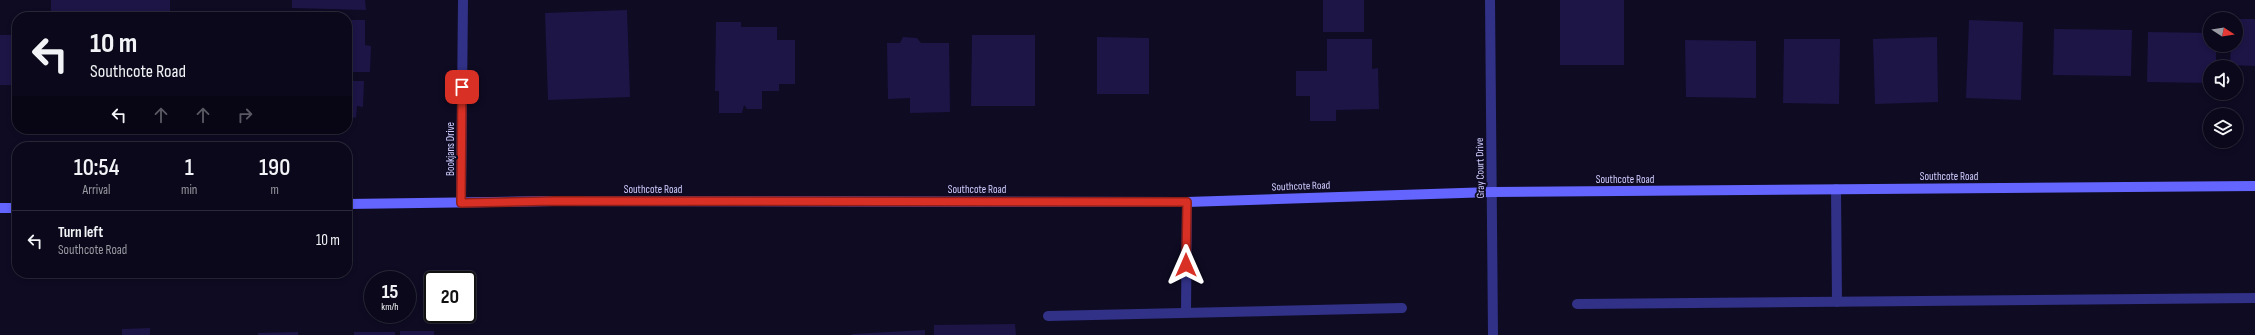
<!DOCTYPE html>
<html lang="en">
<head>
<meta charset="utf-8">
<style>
	body { margin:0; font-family:"Sofia Sans Condensed",sans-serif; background:#131123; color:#f1f3f6; height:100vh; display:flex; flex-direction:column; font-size:15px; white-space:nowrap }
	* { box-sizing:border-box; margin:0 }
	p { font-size:13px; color:#999aa2 }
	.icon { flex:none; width:22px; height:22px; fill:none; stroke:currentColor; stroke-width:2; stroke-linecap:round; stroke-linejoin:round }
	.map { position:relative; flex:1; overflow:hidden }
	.panel { position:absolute; left:12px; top:142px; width:340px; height:136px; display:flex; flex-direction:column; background:#0a081a; border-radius:16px; box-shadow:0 2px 6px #0003,0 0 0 1px #2a2939 }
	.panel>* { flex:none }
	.hud { position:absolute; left:12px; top:12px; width:340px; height:122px; border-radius:16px; box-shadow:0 2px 6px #0003,0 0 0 1px #2a2939; background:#0a081a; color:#f1f3f6; overflow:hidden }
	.needle { width:26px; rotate:102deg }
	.fabs { position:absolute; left:2203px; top:12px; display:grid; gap:8px }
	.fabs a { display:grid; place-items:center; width:40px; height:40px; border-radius:50%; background:#0a081a; box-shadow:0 2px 6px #0003,0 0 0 1px #2a2939; font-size:20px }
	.speed { position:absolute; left:364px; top:271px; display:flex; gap:8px; font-size:20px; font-weight:700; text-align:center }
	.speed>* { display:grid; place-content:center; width:52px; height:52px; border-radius:50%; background:#0a081a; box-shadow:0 2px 6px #0003,0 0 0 1px #2a2939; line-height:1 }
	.speed small { font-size:10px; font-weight:400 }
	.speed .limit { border:2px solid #111; border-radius:6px; background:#fff; color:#111 }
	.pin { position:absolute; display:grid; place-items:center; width:34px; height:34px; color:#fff; margin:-17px; border-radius:8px; box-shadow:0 2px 6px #0006 }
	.me { position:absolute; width:44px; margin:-22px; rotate:0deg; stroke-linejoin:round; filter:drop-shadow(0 0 3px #0008) }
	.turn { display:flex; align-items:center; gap:14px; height:84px; padding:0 12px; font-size:18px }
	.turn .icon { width:52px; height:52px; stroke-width:2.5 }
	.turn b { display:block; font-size:28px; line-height:34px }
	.lanes { display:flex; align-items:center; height:38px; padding:0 12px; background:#0003; justify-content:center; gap:20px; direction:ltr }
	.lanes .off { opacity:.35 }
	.eta { display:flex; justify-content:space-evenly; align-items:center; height:68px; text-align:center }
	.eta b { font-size:24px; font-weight:600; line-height:28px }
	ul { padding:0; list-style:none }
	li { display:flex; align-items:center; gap:12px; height:60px; padding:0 12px; border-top:1px solid #2a2939 }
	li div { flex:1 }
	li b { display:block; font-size:15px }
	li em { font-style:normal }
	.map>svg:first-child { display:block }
	.building { fill:#1d1546 }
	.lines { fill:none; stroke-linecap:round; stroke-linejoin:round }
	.lane { stroke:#313187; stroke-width:10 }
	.street { stroke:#313187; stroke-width:10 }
	.secondary { stroke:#6465ff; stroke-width:10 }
	.route-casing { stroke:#8d1f18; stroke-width:10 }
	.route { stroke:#d93025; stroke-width:7 }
	.labels { text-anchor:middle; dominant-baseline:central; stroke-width:4; stroke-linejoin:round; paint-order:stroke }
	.street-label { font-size:11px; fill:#d0cdff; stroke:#0e0b23 }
</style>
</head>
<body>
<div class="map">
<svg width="2255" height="335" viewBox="0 0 2255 335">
	<rect width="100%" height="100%" fill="#0e0b23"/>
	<!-- building -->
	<g class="building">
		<rect x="51" y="0" width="119" height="17"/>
		<path d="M 292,0 L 365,0 L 366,10 L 292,8 Z"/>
		<rect x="1323" y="0" width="41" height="32"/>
		<rect x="1560" y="0" width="64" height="65"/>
		<path d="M 627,10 L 630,97 L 548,100 L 545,13 Z"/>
		<path d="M 2236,19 L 2255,19 L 2255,66 L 2230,65 L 2231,45 L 2236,45 Z"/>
		<path d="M 347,20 L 365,20 L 365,45 L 371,46 L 370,72 L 347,72 Z"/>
		<path d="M 1969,20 L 2023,22 L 2021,100 L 1966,98 Z"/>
		<path d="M 716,22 L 741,22 L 741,27 L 777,27 L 777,40 L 795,40 L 795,84 L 779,84 L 779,91 L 762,91 L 762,109 L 747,109 L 744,105 L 742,113 L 719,113 L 719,91 L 715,91 Z"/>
		<path d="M 2054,29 L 2132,30 L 2131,76 L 2053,75 Z"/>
		<path d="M 2148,32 L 2210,33 L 2210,45 L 2216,45 L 2216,67 L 2210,67 L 2210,83 L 2147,82 Z"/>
		<rect x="0" y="35" width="17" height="50"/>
		<path d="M 972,35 L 1035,35 L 1035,106 L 971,106 Z"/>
		<path d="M 903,37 L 917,38 L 921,43 L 949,43 L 950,112 L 910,113 L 910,98 L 888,99 L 887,43 L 900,43 Z"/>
		<path d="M 1097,37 L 1149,38 L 1149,94 L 1097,94 Z"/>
		<path d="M 1937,37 L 1938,102 L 1875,104 L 1873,39 Z"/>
		<path d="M 1327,39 L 1372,39 L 1372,69 L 1378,68 L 1379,109 L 1336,110 L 1336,121 L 1310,121 L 1310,96 L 1296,96 L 1296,71 L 1327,71 Z"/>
		<path d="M 1784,39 L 1840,39 L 1839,104 L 1783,103 Z"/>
		<path d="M 1685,40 L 1756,41 L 1756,98 L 1686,97 Z"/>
		<path d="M 347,81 L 364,81 L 363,107 L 357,106 L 356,118 L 352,117 L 352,121 L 347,121 Z"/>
		<path d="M 1015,324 L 1016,335 L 934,335 L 934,325 Z"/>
		<path d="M 150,328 L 150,335 L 122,335 L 122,329 Z"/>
		<path d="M 925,330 L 925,335 L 852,335 L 852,334 Z"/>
		<rect x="400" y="331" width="34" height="4"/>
		<path d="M 298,332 L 298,335 L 258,335 L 258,333 Z"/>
		<rect x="354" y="332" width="41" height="3"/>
	</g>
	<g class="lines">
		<!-- lane -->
		<g class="lane">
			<path d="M 1836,189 L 1837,302"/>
			<path d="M 1577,304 L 2255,298"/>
			<path d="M 1186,312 L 1187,202"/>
			<path d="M 1048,316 L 1402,308"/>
		</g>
		<!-- street -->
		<g class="street">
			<path d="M 1490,0 L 1493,335"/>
			<path d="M 461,203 L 463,0"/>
		</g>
		<!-- secondary -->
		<g class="secondary">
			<path d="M 347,204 L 554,201 L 1187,202 L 1492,192 L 2255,186"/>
			<path d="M 0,208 L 17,208"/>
		</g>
	</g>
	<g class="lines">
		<!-- route casing -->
		<g class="route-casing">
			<path id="route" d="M 462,87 L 461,203 L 554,201 L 1187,202 L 1186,265"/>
		</g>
		<!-- route -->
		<use href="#route" class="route"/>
	</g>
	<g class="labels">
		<!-- street labels -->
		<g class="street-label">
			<text transform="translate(450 149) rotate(-90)">Bookjans Drive</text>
			<text transform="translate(1480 168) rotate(-91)">Gray Court Drive</text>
			<text x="1949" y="176">Southcote Road</text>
			<text x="1625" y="179">Southcote Road</text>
			<text transform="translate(1301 186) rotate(-2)">Southcote Road</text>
			<text x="653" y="189">Southcote Road</text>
			<text x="977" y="189">Southcote Road</text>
		</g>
	</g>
</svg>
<div class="fabs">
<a><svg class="needle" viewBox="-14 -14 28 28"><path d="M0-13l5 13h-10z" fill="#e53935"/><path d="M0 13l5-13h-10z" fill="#999aa2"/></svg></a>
<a><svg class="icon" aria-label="sound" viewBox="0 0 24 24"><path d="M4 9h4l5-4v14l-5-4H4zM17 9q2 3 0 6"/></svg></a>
<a><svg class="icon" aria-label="layers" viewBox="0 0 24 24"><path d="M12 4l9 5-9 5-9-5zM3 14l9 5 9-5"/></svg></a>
</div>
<div class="speed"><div>15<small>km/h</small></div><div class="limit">20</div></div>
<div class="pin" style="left:462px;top:87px;background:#d93025"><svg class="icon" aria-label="arrive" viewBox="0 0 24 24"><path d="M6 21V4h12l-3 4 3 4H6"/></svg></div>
<svg class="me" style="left:1186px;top:265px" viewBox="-20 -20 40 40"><path d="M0-17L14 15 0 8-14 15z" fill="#d93025" stroke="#fff" stroke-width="4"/></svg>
<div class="hud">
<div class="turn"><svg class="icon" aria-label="left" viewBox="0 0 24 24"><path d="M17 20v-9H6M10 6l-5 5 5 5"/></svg><div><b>10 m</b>Southcote Road</div></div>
<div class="lanes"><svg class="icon" aria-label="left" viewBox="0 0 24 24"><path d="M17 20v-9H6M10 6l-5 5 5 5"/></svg><svg class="icon off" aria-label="ahead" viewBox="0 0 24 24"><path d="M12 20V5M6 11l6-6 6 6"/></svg><svg class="icon off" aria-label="ahead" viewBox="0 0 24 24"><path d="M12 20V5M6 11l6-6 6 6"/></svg><svg class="icon off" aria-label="right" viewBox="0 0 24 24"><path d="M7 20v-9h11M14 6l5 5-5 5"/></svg></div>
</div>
<section class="panel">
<div class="eta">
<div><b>10:54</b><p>Arrival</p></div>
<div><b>1</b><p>min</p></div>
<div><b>190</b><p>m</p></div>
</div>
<ul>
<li><svg class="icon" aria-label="left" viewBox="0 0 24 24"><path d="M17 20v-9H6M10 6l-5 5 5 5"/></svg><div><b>Turn left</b><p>Southcote Road</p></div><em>10 m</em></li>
</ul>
</section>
</div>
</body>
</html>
